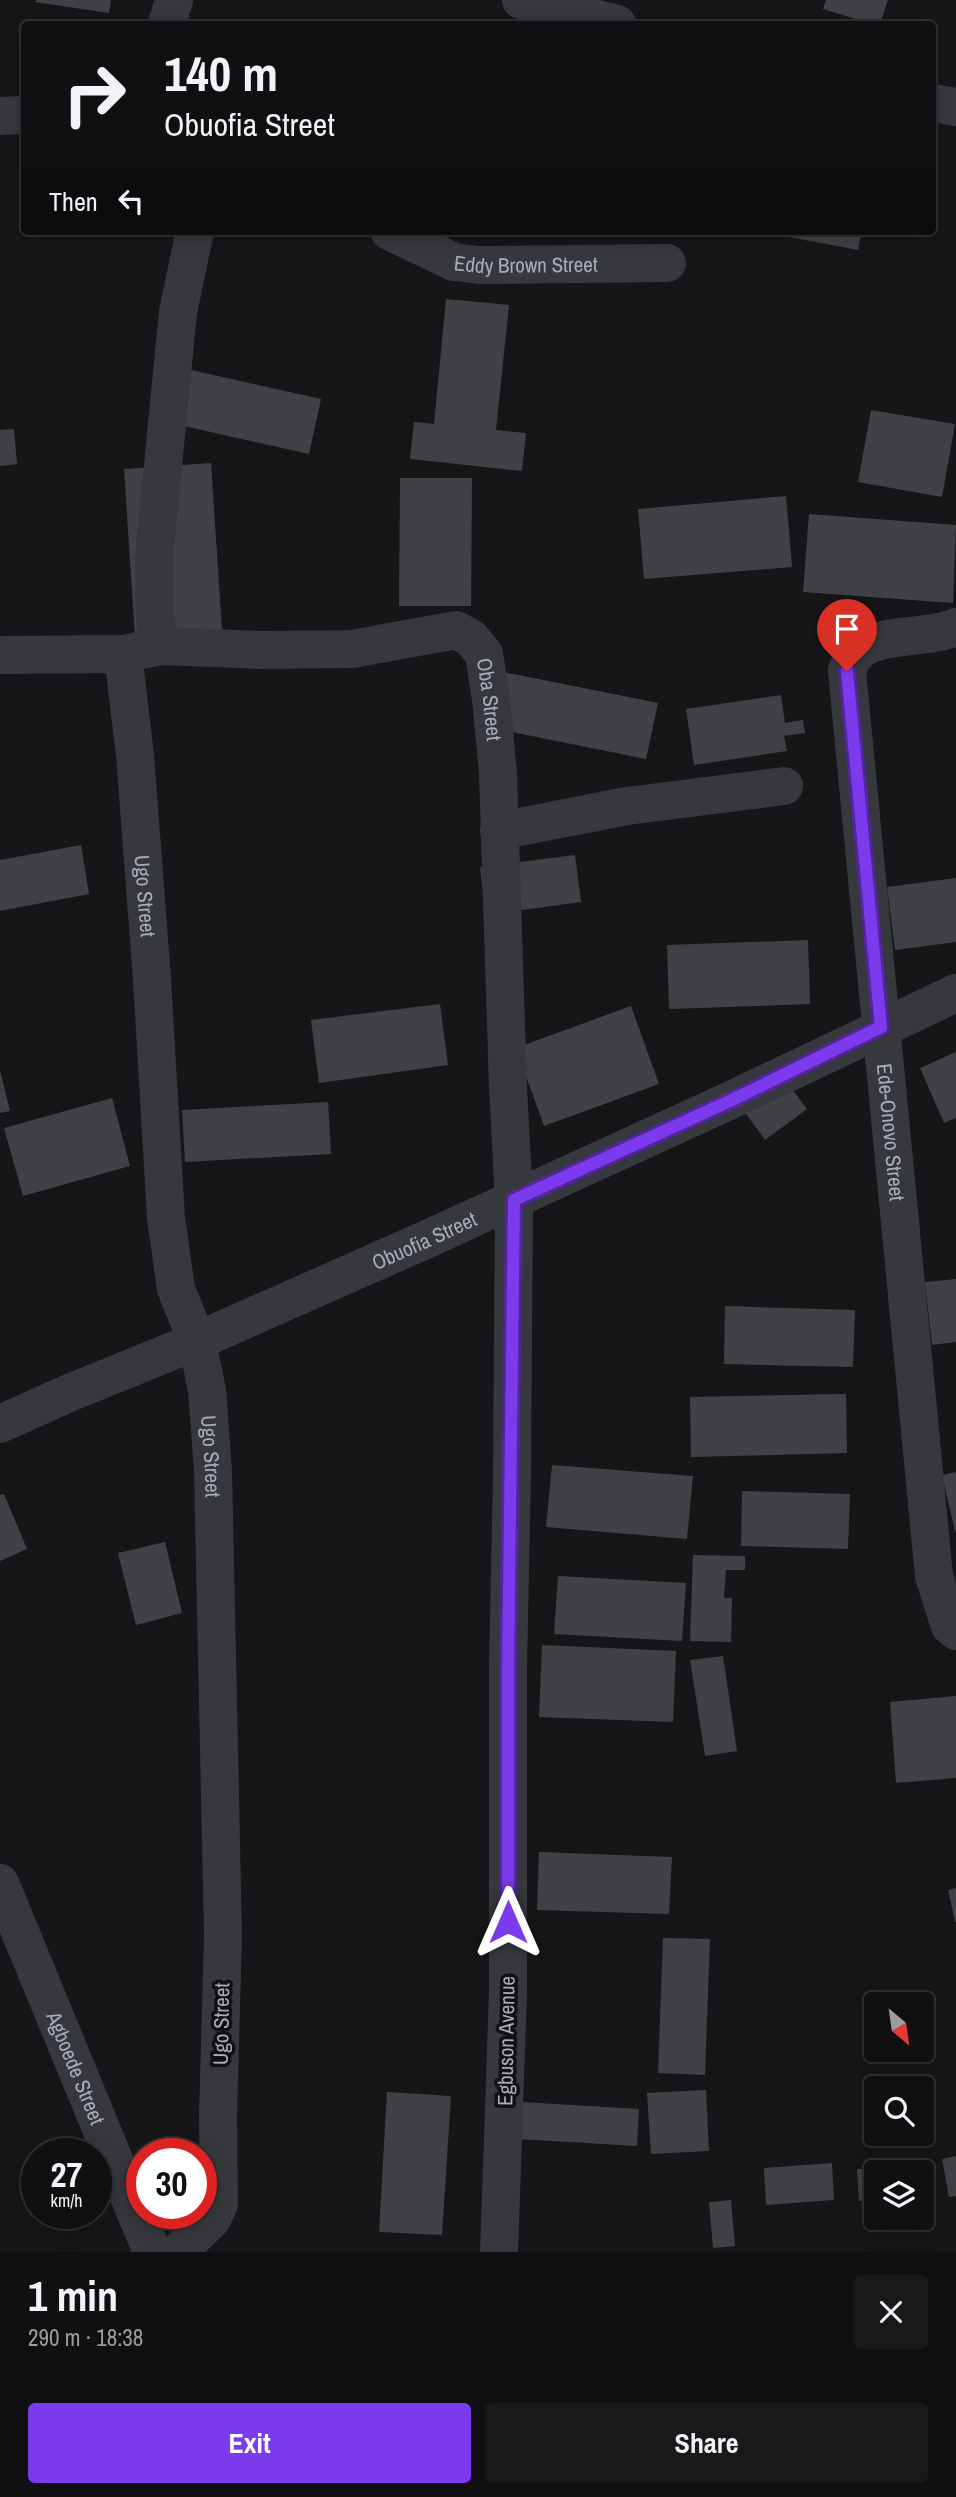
<!DOCTYPE html>
<html lang="en">
<head>
<meta charset="utf-8">
<style>
	body { margin:0; font-family:"Archivo Narrow",sans-serif; background:#19191b; color:#f1f3f6; height:100vh; display:flex; flex-direction:column; font-size:26px; white-space:nowrap }
	* { box-sizing:border-box; margin:0 }
	p { font-size:23px; color:#9c9d9f }
	.icon { flex:none; width:38px; height:38px; fill:none; stroke:currentColor; stroke-width:2; stroke-linecap:round; stroke-linejoin:round }
	.map { position:relative; height:2252px; overflow:hidden }
	.panel { display:flex; flex-direction:column; background:#101012; flex:1 }
	.panel>* { flex:none }
	.top-card { position:absolute; left:21px; top:21px; width:915px; height:214px; border-radius:7px; box-shadow:0 4px 18px #0003,0 0 0 2px #303032; background:#101012; color:#f1f3f6; overflow:hidden }
	.needle { width:46px; rotate:151deg }
	.fabs { position:absolute; left:864px; top:1992px; display:grid; gap:14px }
	.fabs a { display:grid; place-items:center; width:70px; height:70px; border-radius:7px; background:#101012; box-shadow:0 4px 18px #0003,0 0 0 2px #303032; font-size:35px }
	.speed { position:absolute; left:21px; top:2138px; display:flex; gap:14px; font-size:35px; font-weight:700; text-align:center }
	.speed>* { display:grid; place-content:center; width:91px; height:91px; border-radius:50%; background:#101012; box-shadow:0 4px 18px #0003,0 0 0 2px #303032; line-height:1 }
	.speed small { font-size:18px; font-weight:400 }
	.speed .limit { border:10px solid #d22; background:#fff; color:#111 }
	.pin { position:absolute; display:grid; place-items:center; width:60px; height:60px; color:#fff; margin:-72px -30px; border-radius:50% 50% 50% 0; rotate:-45deg; box-shadow:0 0 7px #0007 }
	.pin .icon { rotate:45deg }
	.me { position:absolute; width:77px; margin:-38px; rotate:0deg; stroke-linejoin:round; filter:drop-shadow(0 0 5px #0008) }
	.turn { display:flex; align-items:center; gap:24px; height:147px; padding:0 28px; font-size:32px }
	.turn .icon { width:91px; height:91px; stroke-width:2.5 }
	.turn b { display:block; font-size:49px; line-height:60px }
	.then { display:flex; align-items:center; height:66px; padding:0 28px; background:#0003; gap:14px; font-size:26px }
	.round { display:grid; place-items:center; flex:none; width:74px; height:74px; border-radius:7px; background:#19191b }
	.headline { display:flex; align-items:center; justify-content:space-between; height:119px; padding:0 28px }
	h1 { font-size:42px; font-weight:800; line-height:52px }
	.primary-button { display:flex; gap:14px; margin-top:auto; padding:14px 28px }
	.primary-button a { flex:1; height:80px; border-radius:7px; background:#7c3aed; color:#fff; font-size:28px; font-weight:800; line-height:80px; text-align:center }
	.primary-button a+a { background:#19191b; color:#f1f3f6 }
	.map>svg:first-child { display:block }
	.building { fill:#404145 }
	.lines { fill:none; stroke-linecap:round; stroke-linejoin:round }
	.minor { stroke:#37383d; stroke-width:38 }
	.route-casing { stroke:#51269a; stroke-width:18 }
	.route { stroke:#7c3aed; stroke-width:12 }
	.labels { text-anchor:middle; dominant-baseline:central; stroke-width:7; stroke-linejoin:round; paint-order:stroke }
	.street-label { font-size:21px; fill:#a8adb8; stroke:#111113 }
</style>
</head>
<body>
<div class="map">
<svg width="956" height="2252" viewBox="0 0 956 2252">
	<rect width="100%" height="100%" fill="#161618"/>
	<!-- building -->
	<g class="building">
		<path d="M 36,0 L 111,0 L 109,13 L 35,2 Z"/>
		<path d="M 826,0 L 888,0 L 880,24 L 872,24 L 823,9 Z"/>
		<path d="M 778,231 L 862,231 L 858,250 L 778,235 Z"/>
		<path d="M 446,299 L 509,305 L 496,430 L 526,433 L 522,471 L 410,459 L 414,422 L 434,424 Z"/>
		<path d="M 178,367 L 321,399 L 309,454 L 166,422 Z"/>
		<path d="M 871,410 L 955,424 L 942,497 L 858,482 Z"/>
		<path d="M 14,429 L 17,464 L 0,466 L 0,430 Z"/>
		<path d="M 211,463 L 222,630 L 135,637 L 124,469 Z"/>
		<path d="M 400,478 L 472,478 L 471,606 L 399,606 Z"/>
		<path d="M 786,496 L 792,567 L 644,579 L 638,509 Z"/>
		<path d="M 809,514 L 956,525 L 953,603 L 803,592 Z"/>
		<path d="M 503,672 L 658,703 L 646,759 L 492,728 Z"/>
		<path d="M 781,695 L 785,723 L 803,720 L 805,733 L 784,736 L 787,751 L 694,765 L 686,709 Z"/>
		<path d="M 81,845 L 89,894 L 0,911 L 0,860 Z"/>
		<path d="M 575,855 L 581,902 L 486,915 L 480,867 Z"/>
		<path d="M 956,878 L 956,942 L 895,950 L 887,887 Z"/>
		<path d="M 808,940 L 810,1004 L 669,1009 L 667,945 Z"/>
		<path d="M 440,1004 L 448,1065 L 319,1083 L 311,1020 Z"/>
		<path d="M 631,1006 L 659,1084 L 544,1126 L 516,1048 Z"/>
		<path d="M 956,1052 L 956,1118 L 944,1123 L 920,1068 Z"/>
		<path d="M 0,1070 L 10,1111 L 0,1113 Z"/>
		<path d="M 785,1080 L 807,1109 L 765,1140 L 744,1111 Z"/>
		<path d="M 112,1098 L 130,1166 L 23,1196 L 4,1128 Z"/>
		<path d="M 328,1102 L 331,1154 L 185,1162 L 182,1110 Z"/>
		<path d="M 956,1279 L 956,1342 L 932,1345 L 925,1282 Z"/>
		<path d="M 725,1306 L 855,1310 L 853,1367 L 724,1364 Z"/>
		<path d="M 846,1394 L 847,1453 L 691,1457 L 690,1397 Z"/>
		<path d="M 552,1465 L 693,1476 L 687,1539 L 546,1527 Z"/>
		<path d="M 956,1472 L 956,1531 L 955,1531 L 942,1475 Z"/>
		<path d="M 742,1491 L 850,1494 L 848,1549 L 741,1546 Z"/>
		<path d="M 4,1494 L 27,1549 L 0,1561 L 0,1495 Z"/>
		<path d="M 165,1542 L 182,1613 L 136,1625 L 118,1553 Z"/>
		<path d="M 693,1555 L 745,1556 L 745,1570 L 726,1570 L 724,1598 L 732,1598 L 731,1642 L 690,1641 Z"/>
		<path d="M 558,1576 L 686,1583 L 682,1641 L 554,1634 Z"/>
		<path d="M 542,1645 L 676,1651 L 673,1722 L 539,1717 Z"/>
		<path d="M 723,1656 L 737,1751 L 705,1756 L 690,1660 Z"/>
		<path d="M 956,1696 L 956,1778 L 896,1783 L 890,1702 Z"/>
		<path d="M 539,1852 L 672,1857 L 669,1914 L 537,1910 Z"/>
		<path d="M 956,1888 L 956,1922 L 955,1922 L 948,1890 Z"/>
		<path d="M 663,1938 L 710,1939 L 705,2075 L 658,2073 Z"/>
		<path d="M 706,2090 L 709,2151 L 651,2154 L 647,2093 Z"/>
		<path d="M 387,2092 L 451,2096 L 442,2235 L 379,2232 Z"/>
		<path d="M 521,2102 L 639,2109 L 637,2146 L 518,2139 Z"/>
		<path d="M 956,2156 L 956,2196 L 949,2197 L 942,2159 Z"/>
		<path d="M 832,2163 L 834,2200 L 766,2205 L 764,2168 Z"/>
		<path d="M 919,2165 L 919,2172 L 877,2172 L 877,2200 L 859,2201 L 857,2169 Z"/>
		<path d="M 731,2200 L 735,2246 L 713,2248 L 709,2202 Z"/>
	</g>
	<g class="lines">
		<!-- minor -->
		<g class="minor">
			<path d="M 521,0 L 617,24"/>
			<path d="M 167,24 L 174,0"/>
			<path d="M 933,103 L 956,107"/>
			<path d="M 0,116 L 24,115"/>
			<path id="s1" d="M 389,231 L 454,262 L 480,265 L 667,263"/>
			<path id="s2" d="M 956,627 C 922,643 858,626 847,671 L 934,1576 L 950,1626 L 956,1631"/>
			<path d="M 161,646 L 155,618 L 154,557 L 178,312 L 195,231"/>
			<path id="s3" d="M 123,654 L 135,755 L 152,979 L 166,1218 L 176,1289 L 197,1341 L 207,1390 L 213,1470 L 223,1935 L 218,2116 L 219,2204 L 212,2219 L 178,2252"/>
			<path id="s4" d="M 0,655 L 123,654 L 161,646 L 261,650 L 352,649 L 456,630 L 471,638 L 484,654 L 491,699 L 498,773 L 508,1088 L 514,1200 L 512,1473 L 508,1667 L 508,1993 L 499,2252"/>
			<path d="M 499,831 L 627,806 L 784,786"/>
			<path id="s5" d="M 0,1424 L 69,1393 L 197,1341 L 423,1241 L 731,1100 L 956,993"/>
			<path id="s6" d="M 0,1883 L 152,2252"/>
		</g>
	</g>
	<g class="lines">
		<!-- route casing -->
		<g class="route-casing">
			<path id="route" d="M 508,1922 L 508,1667 L 514,1200 L 732,1100 L 881,1027 L 847,671"/>
		</g>
		<!-- route -->
		<use href="#route" class="route"/>
	</g>
	<g class="labels">
		<!-- street labels -->
		<g class="street-label">
			<text stroke="none"><textPath href="#s1" startOffset="144">Eddy Brown Street</textPath></text>
			<text stroke="none"><textPath href="#s4" startOffset="542">Oba Street</textPath></text>
			<text stroke="none"><textPath href="#s3" startOffset="243">Ugo Street</textPath></text>
			<text stroke="none"><textPath href="#s2" startOffset="588">Ede-Onovo Street</textPath></text>
			<text stroke="none"><textPath href="#s5" startOffset="462">Obuofia Street</textPath></text>
			<text stroke="none"><textPath href="#s3" startOffset="810">Ugo Street</textPath></text>
			<text transform="translate(221 2024) rotate(-89)">Ugo Street</text>
			<text transform="translate(506 2041) rotate(-89)">Egbuson Avenue</text>
			<text stroke="none"><textPath href="#s6" startOffset="200">Agboede Street</textPath></text>
		</g>
	</g>
</svg>
<div class="fabs">
<a><svg class="needle" viewBox="-14 -14 28 28"><path d="M0-13l5 13h-10z" fill="#e53935"/><path d="M0 13l5-13h-10z" fill="#9c9d9f"/></svg></a>
<a><svg class="icon" aria-label="search" viewBox="0 0 24 24"><circle cx="10" cy="10" r="6"/><path d="M15 15l6 6"/></svg></a>
<a><svg class="icon" aria-label="layers" viewBox="0 0 24 24"><path d="M12 4l9 5-9 5-9-5zM3 14l9 5 9-5"/></svg></a>
</div>
<div class="speed"><div>27<small>km/h</small></div><div class="limit">30</div></div>
<div class="pin" style="left:847px;top:671px;background:#d93025"><svg class="icon" aria-label="arrive" viewBox="0 0 24 24"><path d="M6 21V4h12l-3 4 3 4H6"/></svg></div>
<svg class="me" style="left:508px;top:1922px" viewBox="-20 -20 40 40"><path d="M0-17L14 15 0 8-14 15z" fill="#7c3aed" stroke="#fff" stroke-width="4"/></svg>
<div class="top-card">
<div class="turn"><svg class="icon" aria-label="right" viewBox="0 0 24 24"><path d="M7 20v-9h11M14 6l5 5-5 5"/></svg><div><b>140 m</b>Obuofia Street</div></div>
<div class="then">Then<svg class="icon" aria-label="left" viewBox="0 0 24 24"><path d="M17 20v-9H6M10 6l-5 5 5 5"/></svg></div>
</div>
</div>
<section class="panel">
<div class="headline"><div><h1>1 min</h1><p>290 m · 18:38</p></div><a class="round"><svg class="icon" aria-label="close" viewBox="0 0 24 24"><path d="M6 6l12 12M18 6L6 18"/></svg></a></div>
<div class="primary-button"><a>Exit</a><a>Share</a></div>
</section>
</body>
</html>
